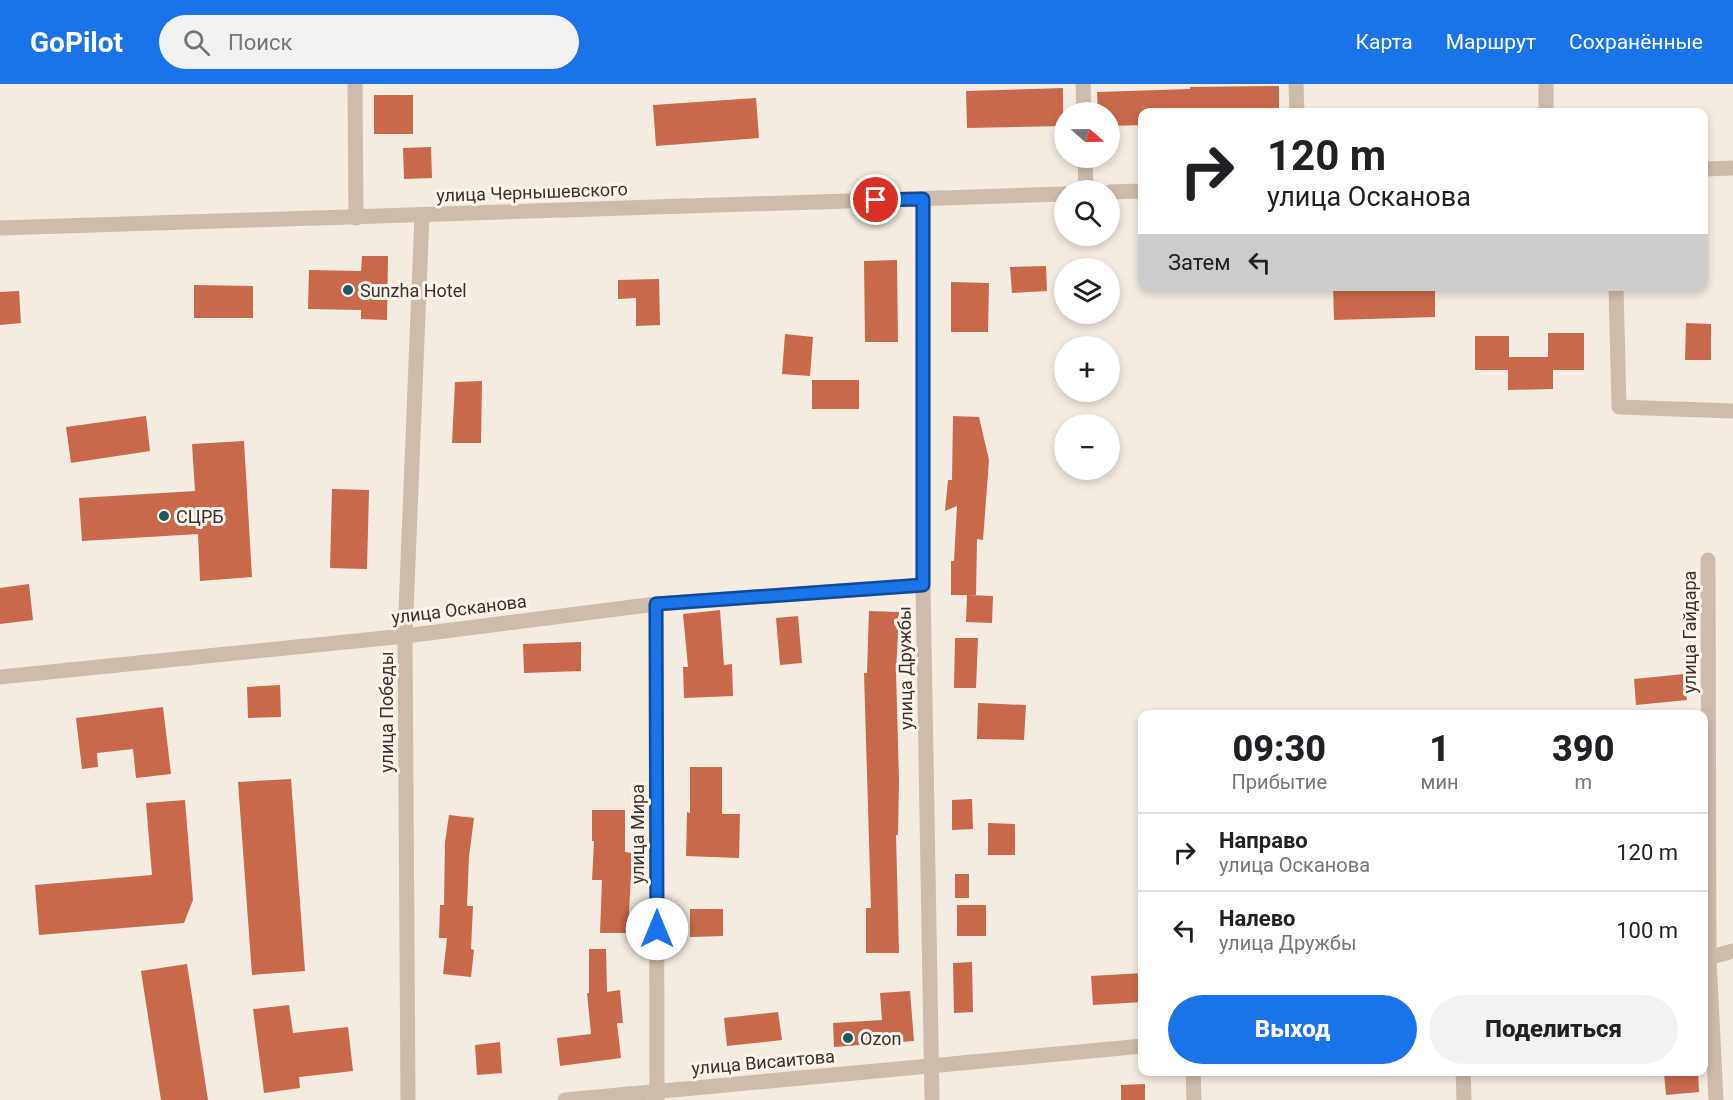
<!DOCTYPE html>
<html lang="ru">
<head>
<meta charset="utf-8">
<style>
	body { margin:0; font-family:Roboto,sans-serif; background:#f2f2f2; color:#202124; height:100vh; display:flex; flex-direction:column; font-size:22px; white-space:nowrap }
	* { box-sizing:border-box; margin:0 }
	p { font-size:20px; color:#757577 }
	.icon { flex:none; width:33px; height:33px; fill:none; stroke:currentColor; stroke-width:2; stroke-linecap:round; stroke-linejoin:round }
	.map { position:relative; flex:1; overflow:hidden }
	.side { position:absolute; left:1138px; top:626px; width:570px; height:366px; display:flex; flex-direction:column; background:#fff; border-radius:12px; box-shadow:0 3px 9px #0003 }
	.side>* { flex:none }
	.guide { position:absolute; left:1138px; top:24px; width:570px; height:183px; border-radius:12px; box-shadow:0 3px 9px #0003; background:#fff; color:#202124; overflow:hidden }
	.needle { width:39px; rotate:110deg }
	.controls { position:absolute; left:1054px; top:18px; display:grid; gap:12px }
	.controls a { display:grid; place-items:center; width:66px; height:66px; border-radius:50%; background:#fff; box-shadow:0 3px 9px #0003; font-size:30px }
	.pin { position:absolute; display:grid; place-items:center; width:51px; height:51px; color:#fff; margin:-26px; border:3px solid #fff; border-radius:50%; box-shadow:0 2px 6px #0007 }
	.me { position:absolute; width:66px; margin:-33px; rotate:0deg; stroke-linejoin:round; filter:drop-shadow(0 0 4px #0008) }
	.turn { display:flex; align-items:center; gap:21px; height:126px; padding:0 30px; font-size:27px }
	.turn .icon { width:78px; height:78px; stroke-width:2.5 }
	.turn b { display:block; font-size:42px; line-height:51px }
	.then { display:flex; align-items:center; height:57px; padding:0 30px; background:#0003; gap:12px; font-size:22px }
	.eta { display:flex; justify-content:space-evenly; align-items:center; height:102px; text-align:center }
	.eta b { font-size:36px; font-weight:800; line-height:42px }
	.primary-button { display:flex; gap:12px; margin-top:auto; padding:12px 30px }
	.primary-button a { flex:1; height:69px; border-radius:36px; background:#1a73e8; color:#fff; font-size:24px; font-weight:800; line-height:69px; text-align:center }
	.primary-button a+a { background:#f2f2f2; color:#202124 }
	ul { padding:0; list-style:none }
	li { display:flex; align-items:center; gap:18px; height:78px; padding:0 30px; border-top:2px solid #e0e0e0 }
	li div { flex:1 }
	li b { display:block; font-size:22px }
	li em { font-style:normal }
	header { display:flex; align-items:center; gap:36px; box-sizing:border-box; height:84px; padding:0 30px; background:#1a73e8; color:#fff }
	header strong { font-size:28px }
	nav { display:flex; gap:33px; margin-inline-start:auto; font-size:21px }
	.search { width:420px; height:54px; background:#f2f2f2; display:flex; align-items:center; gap:15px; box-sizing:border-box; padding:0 21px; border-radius:33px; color:#757577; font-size:22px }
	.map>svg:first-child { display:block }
	.building { fill:#c8694b }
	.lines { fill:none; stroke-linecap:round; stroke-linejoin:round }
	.minor { stroke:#cdbbac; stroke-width:15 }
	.tertiary { stroke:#cdbbac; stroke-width:15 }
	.route-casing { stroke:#114b97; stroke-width:15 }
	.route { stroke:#1a73e8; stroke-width:10 }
	.poi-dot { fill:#1f5a5e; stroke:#fbf5ee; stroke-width:2 }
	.labels { text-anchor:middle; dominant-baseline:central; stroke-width:6; stroke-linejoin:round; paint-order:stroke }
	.street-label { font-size:18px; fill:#3b302b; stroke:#fbf5ee }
	.poi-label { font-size:18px; fill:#3b302b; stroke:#fbf5ee; text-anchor:start }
</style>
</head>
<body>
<header>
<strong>GoPilot</strong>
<div class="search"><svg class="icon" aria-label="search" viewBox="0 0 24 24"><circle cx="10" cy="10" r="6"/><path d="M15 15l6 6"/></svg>Поиск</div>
<nav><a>Карта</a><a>Маршрут</a><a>Сохранённые</a></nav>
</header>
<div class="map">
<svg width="1733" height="1016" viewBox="0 0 1733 1016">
	<rect width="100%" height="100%" fill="#f4ebe1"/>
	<!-- building -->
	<g class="building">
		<path d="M 1279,2 L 1279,28 L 1143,28 L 1143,41 L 1110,42 L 1110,28 L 1098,28 L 1097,8 L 1190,5 L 1190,3 Z"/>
		<path d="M 1063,4 L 1063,42 L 967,44 L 966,7 Z"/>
		<rect x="374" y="11" width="39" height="39"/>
		<path d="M 756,14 L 759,54 L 656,62 L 653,21 Z"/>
		<path d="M 431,63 L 432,94 L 404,95 L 403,64 Z"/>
		<path d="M 362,172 L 388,172 L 387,236 L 361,235 L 361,226 L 308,225 L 309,186 L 361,187 Z"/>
		<path d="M 897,176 L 898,258 L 865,258 L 864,177 Z"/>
		<path d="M 1046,182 L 1047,207 L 1012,209 L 1010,183 Z"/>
		<path d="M 659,195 L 660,241 L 636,242 L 636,214 L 618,215 L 618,196 Z"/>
		<path d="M 951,198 L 989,199 L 988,248 L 951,248 Z"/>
		<path d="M 194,201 L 253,202 L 253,234 L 194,234 Z"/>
		<path d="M 1333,202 L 1435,202 L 1435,233 L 1334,236 Z"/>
		<path d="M 19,207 L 21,239 L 0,241 L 0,208 Z"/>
		<path d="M 1686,239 L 1711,240 L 1711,276 L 1685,276 Z"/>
		<path d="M 1548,249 L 1584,249 L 1584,286 L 1553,286 L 1553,305 L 1508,306 L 1508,286 L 1475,286 L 1475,252 L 1509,252 L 1509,273 L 1548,273 Z"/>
		<path d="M 785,250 L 813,253 L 810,292 L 782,290 Z"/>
		<rect x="812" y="296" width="47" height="29"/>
		<path d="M 482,297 L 481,359 L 452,359 L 455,298 Z"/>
		<path d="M 146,332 L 150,367 L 71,379 L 66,343 Z"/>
		<path d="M 953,332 L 979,333 L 989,376 L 983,456 L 977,455 L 976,511 L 951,511 L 951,477 L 954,477 L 957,422 L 945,427 L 948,396 L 952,396 Z"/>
		<path d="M 244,357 L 252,493 L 200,497 L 198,450 L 82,457 L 79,414 L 195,407 L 192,360 Z"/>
		<path d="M 332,405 L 369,406 L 367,485 L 330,484 Z"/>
		<path d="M 29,500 L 33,536 L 0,540 L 0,504 Z"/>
		<path d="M 967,511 L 993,512 L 992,539 L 966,538 Z"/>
		<path d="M 720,526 L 724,581 L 732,580 L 733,612 L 684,614 L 683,583 L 688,583 L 683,530 Z"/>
		<path d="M 869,527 L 899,528 L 896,589 L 899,695 L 898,751 L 896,751 L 899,869 L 866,869 L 866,824 L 871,824 L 864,589 L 867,589 Z"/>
		<path d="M 798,532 L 802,579 L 780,581 L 776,534 Z"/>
		<path d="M 955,554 L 978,554 L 976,604 L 954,604 Z"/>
		<path d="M 581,558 L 581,587 L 524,589 L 523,560 Z"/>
		<path d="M 1684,590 L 1687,616 L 1636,621 L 1634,595 Z"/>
		<path d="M 280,601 L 281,633 L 248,634 L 247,603 Z"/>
		<path d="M 978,619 L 1026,621 L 1024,656 L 977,655 Z"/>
		<path d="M 163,623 L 171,690 L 136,694 L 133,665 L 97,669 L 98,683 L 82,685 L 76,634 Z"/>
		<path d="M 690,683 L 722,683 L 722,730 L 740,730 L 739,774 L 686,772 L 687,728 L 690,729 Z"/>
		<path d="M 291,695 L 305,887 L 252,891 L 238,698 Z"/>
		<path d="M 972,715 L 973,745 L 952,746 L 952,716 Z"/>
		<path d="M 185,716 L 193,816 L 184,839 L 39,851 L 35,801 L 152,791 L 146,719 Z"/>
		<path d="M 592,726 L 625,726 L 625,768 L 632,769 L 628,849 L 600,849 L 602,796 L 592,796 L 594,757 L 592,757 Z"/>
		<path d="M 449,731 L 474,734 L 469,773 L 467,822 L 473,822 L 471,865 L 474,866 L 471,893 L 443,890 L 447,854 L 439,854 L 440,821 L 444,821 L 445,758 Z"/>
		<path d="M 988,739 L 1015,740 L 1015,771 L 988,771 Z"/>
		<rect x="955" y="790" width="14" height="24"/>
		<rect x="957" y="821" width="29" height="31"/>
		<path d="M 690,825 L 723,825 L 723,852 L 690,853 Z"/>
		<path d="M 589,865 L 606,865 L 607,908 L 620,906 L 623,939 L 617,939 L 621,974 L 560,982 L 557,954 L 591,950 L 587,909 L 589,909 Z"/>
		<path d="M 972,878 L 973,928 L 954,929 L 953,879 Z"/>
		<path d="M 187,880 L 208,1016 L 161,1016 L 141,887 Z"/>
		<path d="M 1143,889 L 1143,918 L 1093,921 L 1091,892 Z"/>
		<path d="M 910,907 L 914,957 L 834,963 L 833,939 L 882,936 L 880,909 Z"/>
		<path d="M 289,921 L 293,949 L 348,943 L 353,987 L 299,993 L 300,1004 L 264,1009 L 253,925 Z"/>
		<path d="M 778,928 L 782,956 L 727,962 L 724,934 Z"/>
		<path d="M 500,958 L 502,989 L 477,991 L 475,961 Z"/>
		<path d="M 1698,987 L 1699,1008 L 1666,1011 L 1664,989 Z"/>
		<path d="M 1145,1000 L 1145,1016 L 1121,1016 L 1121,1001 Z"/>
	</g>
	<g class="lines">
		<!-- minor -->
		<g class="minor">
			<path d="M 355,0 L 356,134"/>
			<path d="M 1083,0 L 1084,28"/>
			<path d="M 1296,0 L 1297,28"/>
			<path d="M 1546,0 L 1546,28"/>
			<path d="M 1085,74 L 1086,106"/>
			<path d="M 1704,85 L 1733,84"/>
			<path d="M 1110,108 L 1143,107"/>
			<path d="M 923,115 L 923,501 L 932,1016"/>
			<path d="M 0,144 L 1065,110"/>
			<path d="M 1616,202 L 1619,323 L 1733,327"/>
			<path d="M 1708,476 L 1709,874 L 1716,1016"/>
			<path d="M 656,520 L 657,1016"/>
			<path d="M 0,593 L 405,552 L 656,520 L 923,501"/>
			<path d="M 1193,987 L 1194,1016"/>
			<path d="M 1463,987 L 1464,1016"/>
			<path d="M 408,1016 L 405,552 L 422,131"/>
		</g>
		<!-- tertiary -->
		<g class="tertiary">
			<path d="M 1704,875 L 1733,867"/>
			<path d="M 565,1016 L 1143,962"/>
		</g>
	</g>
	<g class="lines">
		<!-- route casing -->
		<g class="route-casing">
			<path id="route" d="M 657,845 L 656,520 L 923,501 L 923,115 L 876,116"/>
		</g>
		<!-- route -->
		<use href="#route" class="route"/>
	</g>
	<!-- markers -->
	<g class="poi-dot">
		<circle cx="348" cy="206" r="6"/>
		<circle cx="164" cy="432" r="6"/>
		<circle cx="848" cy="954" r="6"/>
	</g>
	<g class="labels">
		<!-- street labels -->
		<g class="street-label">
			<text transform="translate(532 108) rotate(-2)">улица Чернышевского</text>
			<text transform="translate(459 525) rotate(-7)">улица Осканова</text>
			<text transform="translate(1689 548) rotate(-90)">улица Гайдара</text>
			<text transform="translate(905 584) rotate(-91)">улица Дружбы</text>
			<text transform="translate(386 628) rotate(-90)">улица Победы</text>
			<text transform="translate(637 750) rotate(-90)">улица Мира</text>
			<text transform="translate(763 978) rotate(-5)">улица Висаитова</text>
		</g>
		<!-- poi labels -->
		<g class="poi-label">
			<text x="360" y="206">Sunzha Hotel</text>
			<text x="176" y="432">СЦРБ</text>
			<text x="860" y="954">Ozon</text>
		</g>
	</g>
</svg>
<div class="controls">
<a><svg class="needle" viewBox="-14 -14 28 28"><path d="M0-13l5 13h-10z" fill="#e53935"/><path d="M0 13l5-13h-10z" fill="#757577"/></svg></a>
<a><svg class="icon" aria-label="search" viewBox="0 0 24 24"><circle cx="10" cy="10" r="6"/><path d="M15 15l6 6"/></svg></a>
<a><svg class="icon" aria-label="layers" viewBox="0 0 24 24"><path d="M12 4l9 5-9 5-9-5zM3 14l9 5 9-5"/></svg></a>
<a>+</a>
<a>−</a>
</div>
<div class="pin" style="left:876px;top:116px;background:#d93025"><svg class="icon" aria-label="arrive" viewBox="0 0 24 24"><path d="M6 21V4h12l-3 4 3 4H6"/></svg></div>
<svg class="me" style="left:657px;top:845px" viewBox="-20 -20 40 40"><circle r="19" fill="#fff"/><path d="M0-13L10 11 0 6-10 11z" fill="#1a73e8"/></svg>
<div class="guide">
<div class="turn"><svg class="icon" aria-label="right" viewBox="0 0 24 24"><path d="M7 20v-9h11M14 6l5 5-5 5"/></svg><div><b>120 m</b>улица Осканова</div></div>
<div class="then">Затем<svg class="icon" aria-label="left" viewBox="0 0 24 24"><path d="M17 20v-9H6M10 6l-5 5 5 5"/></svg></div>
</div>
<section class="side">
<div class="eta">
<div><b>09:30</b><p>Прибытие</p></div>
<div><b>1</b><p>мин</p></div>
<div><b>390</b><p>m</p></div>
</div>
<ul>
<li><svg class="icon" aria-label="right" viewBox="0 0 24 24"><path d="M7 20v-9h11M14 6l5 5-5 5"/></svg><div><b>Направо</b><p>улица Осканова</p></div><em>120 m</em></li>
<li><svg class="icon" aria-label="left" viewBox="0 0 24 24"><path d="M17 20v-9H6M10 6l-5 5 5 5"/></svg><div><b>Налево</b><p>улица Дружбы</p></div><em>100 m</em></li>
</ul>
<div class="primary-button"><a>Выход</a><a>Поделиться</a></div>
</section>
</div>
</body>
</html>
